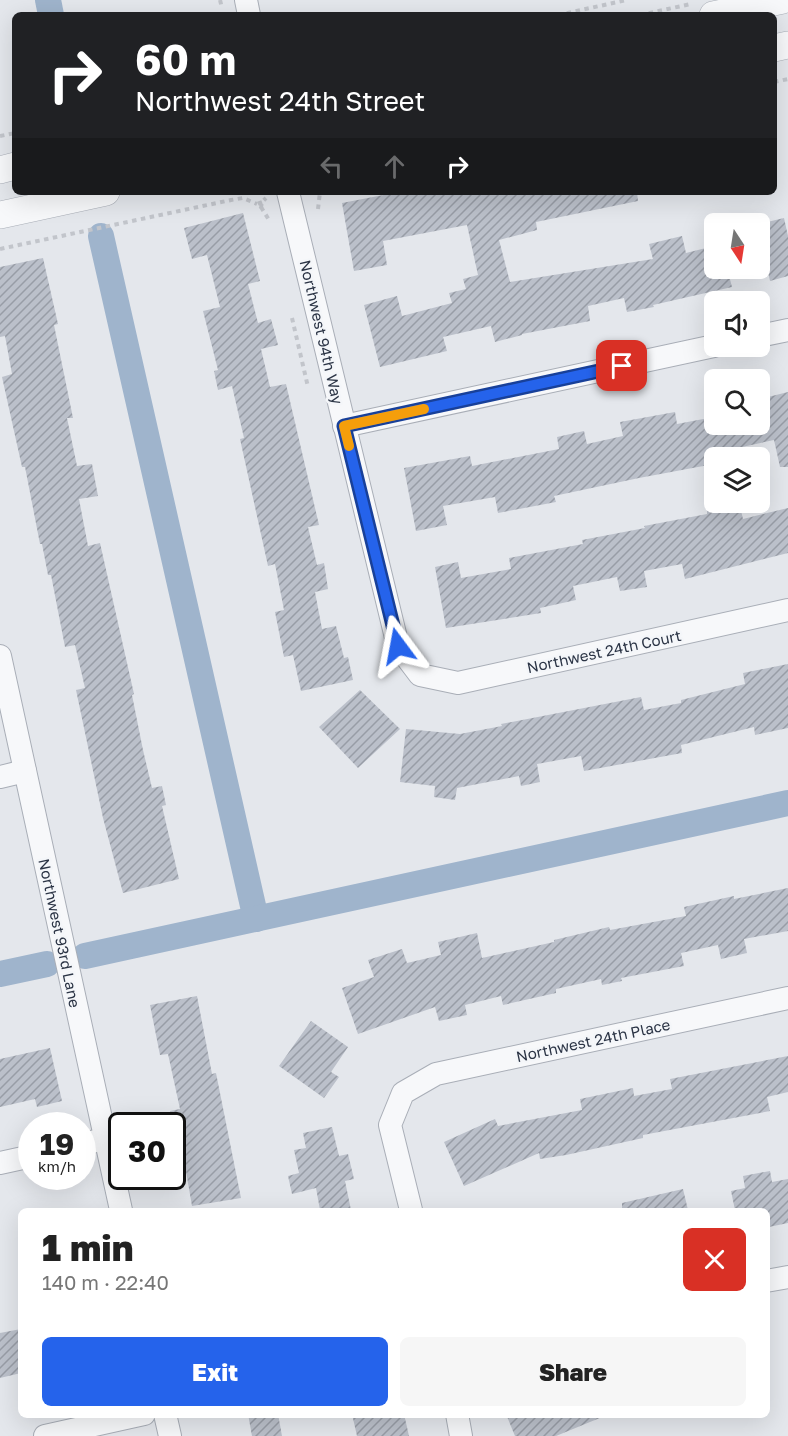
<!DOCTYPE html>
<html lang="en">
<head>
<meta charset="utf-8">
<style>
	body { margin:0; font-family:"Golos Text",sans-serif; background:#f6f6f6; color:#222; height:100vh; display:flex; flex-direction:column; font-size:22px; white-space:nowrap }
	* { box-sizing:border-box; margin:0 }
	p { font-size:20px; color:#767676 }
	.icon { flex:none; width:33px; height:33px; fill:none; stroke:currentColor; stroke-width:2; stroke-linecap:round; stroke-linejoin:round }
	.map { position:relative; flex:1; overflow:hidden }
	.details { position:absolute; left:18px; top:1208px; width:752px; height:210px; display:flex; flex-direction:column; background:#fff; border-radius:9px; box-shadow:0 6px 24px #0002 }
	.details>* { flex:none }
	.banner { position:absolute; left:12px; top:12px; width:765px; height:183px; border-radius:9px; box-shadow:0 6px 24px #0002; background:#202124; color:#fff; overflow:hidden }
	.needle { width:39px; rotate:168deg }
	.tools { position:absolute; left:704px; top:213px; display:grid; gap:12px }
	.tools a { display:grid; place-items:center; width:66px; height:66px; border-radius:9px; background:#fff; box-shadow:0 6px 24px #0002; font-size:30px }
	.speed { position:absolute; left:18px; top:1112px; display:flex; gap:12px; font-size:30px; font-weight:700; text-align:center }
	.speed>* { display:grid; place-content:center; width:78px; height:78px; border-radius:50%; background:#fff; box-shadow:0 6px 24px #0002; line-height:1 }
	.speed small { font-size:15px; font-weight:400 }
	.speed .limit { border:3px solid #111; border-radius:9px; background:#fff; color:#111 }
	.pin { position:absolute; display:grid; place-items:center; width:51px; height:51px; color:#fff; margin:-26px; border-radius:12px; box-shadow:0 3px 9px #0006 }
	.me { position:absolute; width:66px; margin:-33px; rotate:347deg; stroke-linejoin:round; filter:drop-shadow(0 0 4px #0008) }
	.turn { display:flex; align-items:center; gap:21px; height:126px; padding:0 24px; font-size:27px }
	.turn .icon { width:78px; height:78px; stroke-width:2.5 }
	.turn b { display:block; font-size:42px; line-height:51px }
	.lanes { display:flex; align-items:center; height:57px; padding:0 24px; background:#0003; justify-content:center; gap:30px; direction:ltr }
	.lanes .off { opacity:.35 }
	.round { display:grid; place-items:center; flex:none; width:63px; height:63px; border-radius:9px; background:#f6f6f6 }
	.headline { display:flex; align-items:center; justify-content:space-between; height:102px; padding:0 24px }
	h1 { font-size:36px; font-weight:800; line-height:45px }
	.cta { display:flex; gap:12px; margin-top:auto; padding:12px 24px }
	.cta a { flex:1; height:69px; border-radius:9px; background:#2563eb; color:#fff; font-size:24px; font-weight:800; line-height:69px; text-align:center }
	.cta a+a { background:#f6f6f6; color:#222 }
	.map>svg:first-child { display:block }
	.lines { fill:none; stroke-linecap:round; stroke-linejoin:round }
	.canal { stroke:#9fb4cc; stroke-width:26 }
	.building { fill:url(#building-hatch) }
	.minor-casing { stroke:#a9aeb7; stroke-width:24 }
	.tertiary-casing { stroke:#a9aeb7; stroke-width:28 }
	.path { stroke:#c2c5cb; stroke-width:4; stroke-dasharray:4.5 4.5; stroke-linecap:butt }
	.minor { stroke:#f7f8fa; stroke-width:22 }
	.tertiary { stroke:#f7f8fa; stroke-width:27 }
	.route-casing { stroke:#184099; stroke-width:15 }
	.route { stroke:#2563eb; stroke-width:10 }
	.slow { stroke:#f59e0b; stroke-width:10 }
	.labels { text-anchor:middle; dominant-baseline:central; stroke-width:5; stroke-linejoin:round; paint-order:stroke }
	.street-label { font-size:15px; fill:#2b3445; stroke:#f4f6f9 }
</style>
</head>
<body>
<div class="map">
<svg width="788" height="1436" viewBox="0 0 788 1436">
	<defs>
		<pattern id="building-hatch" width="6" height="6" patternUnits="userSpaceOnUse" patternTransform="scale(1.5)"><rect width="6" height="6" fill="#bbc0ca"/><path d="M-1 1l2-2M0 6l6-6M5 7l2-2" fill="none" stroke="#989da6"/></pattern>
	</defs>
	<rect width="100%" height="100%" fill="#e4e7ec"/>
	<g class="lines">
		<!-- canal -->
		<g class="canal">
			<path d="M 48,0 L 51,15"/>
			<path d="M 101,236 L 256,919"/>
			<path d="M 85,956 L 788,803"/>
			<path d="M 0,974 L 47,964"/>
		</g>
	</g>
	<!-- building -->
	<g class="building">
		<path d="M 399,192 L 637,192 L 638,201 L 536,222 L 537,230 L 499,240 L 510,282 L 653,259 L 649,244 L 682,236 L 686,253 L 714,246 L 714,268 L 727,268 L 732,287 L 653,305 L 654,307 L 627,312 L 624,298 L 588,306 L 590,321 L 522,334 L 522,335 L 495,342 L 491,326 L 443,337 L 447,351 L 380,367 L 364,305 L 397,296 L 402,316 L 452,303 L 449,293 L 466,289 L 463,279 L 478,275 L 467,225 L 383,241 L 387,265 L 354,271 L 342,203 Z"/>
		<path d="M 243,213 L 260,281 L 248,284 L 258,323 L 271,319 L 278,345 L 261,349 L 270,387 L 286,384 L 319,525 L 308,527 L 317,565 L 324,563 L 328,589 L 315,592 L 322,629 L 336,626 L 344,658 L 348,657 L 353,680 L 301,691 L 293,655 L 284,657 L 275,612 L 284,610 L 275,564 L 268,566 L 240,439 L 244,438 L 232,386 L 218,390 L 214,371 L 218,370 L 203,311 L 220,307 L 207,255 L 192,259 L 184,228 Z"/>
		<path d="M 784,218 L 788,236 L 788,276 L 770,281 L 767,267 L 759,269 L 759,224 Z"/>
		<path d="M 43,258 L 58,324 L 54,325 L 73,418 L 67,418 L 77,466 L 92,464 L 98,496 L 79,499 L 88,546 L 100,543 L 134,694 L 132,695 L 143,750 L 152,788 L 162,786 L 166,805 L 162,806 L 179,879 L 123,893 L 103,818 L 76,690 L 85,688 L 75,645 L 65,647 L 51,575 L 48,575 L 42,544 L 40,544 L 25,467 L 22,467 L 2,377 L 12,374 L 5,336 L 0,337 L 0,267 Z"/>
		<path d="M 788,392 L 788,467 L 780,467 L 774,440 L 719,452 L 720,458 L 714,458 L 714,464 L 639,478 L 554,496 L 556,502 L 498,513 L 495,497 L 443,506 L 447,525 L 416,531 L 404,468 L 470,456 L 472,466 L 559,449 L 557,437 L 584,431 L 587,444 L 623,436 L 620,422 L 675,412 L 677,424 L 714,417 L 714,424 L 770,424 L 764,398 Z"/>
		<path d="M 737,502 L 739,502 L 743,519 L 788,508 L 788,553 L 685,579 L 682,564 L 644,571 L 647,587 L 620,591 L 617,577 L 573,586 L 576,600 L 540,608 L 541,613 L 446,628 L 435,567 L 458,562 L 461,578 L 511,569 L 509,558 L 583,544 L 582,540 L 645,528 L 644,526 L 707,514 L 707,510 Z"/>
		<path d="M 788,664 L 788,728 L 755,735 L 754,727 L 681,745 L 682,753 L 584,771 L 581,756 L 537,764 L 540,782 L 521,786 L 519,776 L 457,788 L 455,800 L 434,797 L 435,786 L 400,782 L 406,729 L 460,734 L 502,726 L 501,724 L 641,697 L 644,710 L 681,703 L 681,700 L 745,684 L 743,673 Z"/>
		<path d="M 360,690 L 400,729 L 358,768 L 319,727 Z"/>
		<path d="M 788,888 L 788,931 L 744,939 L 747,953 L 721,959 L 718,945 L 681,953 L 684,966 L 621,978 L 622,981 L 602,985 L 601,979 L 556,989 L 556,993 L 503,1005 L 501,996 L 465,1005 L 467,1015 L 439,1021 L 435,1007 L 358,1034 L 342,988 L 374,977 L 368,960 L 402,949 L 407,963 L 441,955 L 438,942 L 477,933 L 482,958 L 554,942 L 554,940 L 609,927 L 610,930 L 686,916 L 684,907 L 734,896 L 734,899 Z"/>
		<path d="M 197,996 L 212,1074 L 216,1073 L 241,1198 L 192,1206 L 180,1137 L 175,1138 L 170,1111 L 180,1109 L 168,1054 L 160,1055 L 150,1005 Z"/>
		<path d="M 311,1021 L 348,1047 L 331,1072 L 339,1077 L 324,1098 L 279,1066 Z"/>
		<path d="M 50,1048 L 62,1101 L 37,1107 L 35,1099 L 0,1107 L 0,1059 Z"/>
		<path d="M 788,1056 L 788,1092 L 767,1097 L 770,1111 L 643,1135 L 643,1138 L 566,1155 L 540,1159 L 539,1153 L 464,1186 L 444,1142 L 495,1119 L 498,1126 L 582,1110 L 580,1099 L 633,1088 L 634,1096 L 672,1089 L 670,1079 Z"/>
		<path d="M 332,1127 L 339,1156 L 348,1154 L 354,1179 L 345,1181 L 351,1210 L 320,1210 L 316,1188 L 292,1194 L 288,1176 L 299,1173 L 294,1150 L 306,1148 L 303,1133 Z"/>
		<path d="M 770,1171 L 772,1182 L 788,1179 L 788,1223 L 769,1227 L 766,1210 L 735,1210 L 731,1191 L 745,1188 L 743,1176 Z"/>
		<path d="M 683,1189 L 688,1210 L 622,1210 L 622,1203 Z"/>
		<path d="M 21,1329 L 21,1373 L 0,1378 L 0,1333 Z"/>
		<path d="M 248,1414 L 278,1414 L 282,1436 L 252,1436 Z"/>
		<path d="M 352,1414 L 404,1414 L 409,1436 L 357,1436 Z"/>
		<path d="M 506,1414 L 606,1414 L 607,1415 L 556,1436 L 515,1436 Z"/>
	</g>
	<g class="lines">
		<!-- minor casing -->
		<g class="minor-casing">
			<g id="minor">
				<path d="M 246,0 L 249,15"/>
				<path d="M 288,192 L 398,646 L 420,675 L 458,683 L 788,610"/>
				<path d="M 759,336 L 788,330"/>
				<path d="M 344,426 L 714,346"/>
				<path d="M 0,656 L 121,1210"/>
				<path d="M 0,777 L 25,771"/>
				<path d="M 82,1144 L 105,1139"/>
				<path d="M 0,1163 L 32,1156"/>
				<path d="M 411,1210 L 390,1125 L 403,1093 L 436,1074 L 788,998"/>
				<path d="M 766,1281 L 788,1277"/>
				<path d="M 165,1414 L 170,1436"/>
				<path d="M 457,1414 L 461,1436"/>
				<path d="M 45,1436 L 144,1414"/>
			</g>
		</g>
		<!-- tertiary casing -->
		<g class="tertiary-casing">
			<g id="tertiary">
				<path d="M 713,15 L 783,0"/>
				<path d="M 774,48 L 788,45"/>
				<path d="M 0,170 L 15,166"/>
				<path d="M 0,215 L 106,192"/>
			</g>
		</g>
		<!-- path -->
		<g class="path">
			<path d="M 220,0 L 222,8"/>
			<path d="M 558,15 L 627,0"/>
			<path d="M 640,15 L 691,4"/>
			<path d="M 774,82 L 788,79"/>
			<path d="M 0,136 L 15,133"/>
			<path d="M 262,202 L 257,204 L 261,207 L 262,202 L 266,198"/>
			<path d="M 261,207 L 269,220"/>
			<path d="M 318,209 L 320,192"/>
			<path d="M 0,249 L 231,200 L 243,198 L 257,204"/>
			<path d="M 292,318 L 308,387"/>
		</g>
		<!-- minor -->
		<use href="#minor" class="minor"/>
		<!-- tertiary -->
		<use href="#tertiary" class="tertiary"/>
	</g>
	<g class="lines">
		<!-- route casing -->
		<g class="route-casing">
			<path id="route" d="M 398,646 L 344,426 L 622,366"/>
		</g>
		<!-- route -->
		<use href="#route" class="route"/>
		<!-- slow -->
		<path class="slow" d="M 349,446 L 344,426 L 424,409"/>
	</g>
	<g class="labels">
		<!-- street labels -->
		<g class="street-label">
			<text transform="translate(322 332) rotate(77)">Northwest 94th Way</text>
			<text transform="translate(604 651) rotate(-12)">Northwest 24th Court</text>
			<text transform="translate(60 933) rotate(78)">Northwest 93rd Lane</text>
			<text transform="translate(593 1040) rotate(-12)">Northwest 24th Place</text>
		</g>
	</g>
</svg>
<div class="tools">
<a><svg class="needle" viewBox="-14 -14 28 28"><path d="M0-13l5 13h-10z" fill="#e53935"/><path d="M0 13l5-13h-10z" fill="#767676"/></svg></a>
<a><svg class="icon" aria-label="sound" viewBox="0 0 24 24"><path d="M4 9h4l5-4v14l-5-4H4zM17 9q2 3 0 6"/></svg></a>
<a><svg class="icon" aria-label="search" viewBox="0 0 24 24"><circle cx="10" cy="10" r="6"/><path d="M15 15l6 6"/></svg></a>
<a><svg class="icon" aria-label="layers" viewBox="0 0 24 24"><path d="M12 4l9 5-9 5-9-5zM3 14l9 5 9-5"/></svg></a>
</div>
<div class="speed"><div>19<small>km/h</small></div><div class="limit">30</div></div>
<div class="pin" style="left:622px;top:366px;background:#d93025"><svg class="icon" aria-label="arrive" viewBox="0 0 24 24"><path d="M6 21V4h12l-3 4 3 4H6"/></svg></div>
<svg class="me" style="left:398px;top:646px" viewBox="-20 -20 40 40"><path d="M0-17L14 15 0 8-14 15z" fill="#2563eb" stroke="#fff" stroke-width="4"/></svg>
<div class="banner">
<div class="turn"><svg class="icon" aria-label="right" viewBox="0 0 24 24"><path d="M7 20v-9h11M14 6l5 5-5 5"/></svg><div><b>60 m</b>Northwest 24th Street</div></div>
<div class="lanes"><svg class="icon off" aria-label="left" viewBox="0 0 24 24"><path d="M17 20v-9H6M10 6l-5 5 5 5"/></svg><svg class="icon off" aria-label="ahead" viewBox="0 0 24 24"><path d="M12 20V5M6 11l6-6 6 6"/></svg><svg class="icon" aria-label="right" viewBox="0 0 24 24"><path d="M7 20v-9h11M14 6l5 5-5 5"/></svg></div>
</div>
<section class="details">
<div class="headline"><div><h1>1 min</h1><p>140 m · 22:40</p></div><a class="round" style="background:#d93025;color:#fff"><svg class="icon" aria-label="close" viewBox="0 0 24 24"><path d="M6 6l12 12M18 6L6 18"/></svg></a></div>
<div class="cta"><a>Exit</a><a>Share</a></div>
</section>
</div>
</body>
</html>
